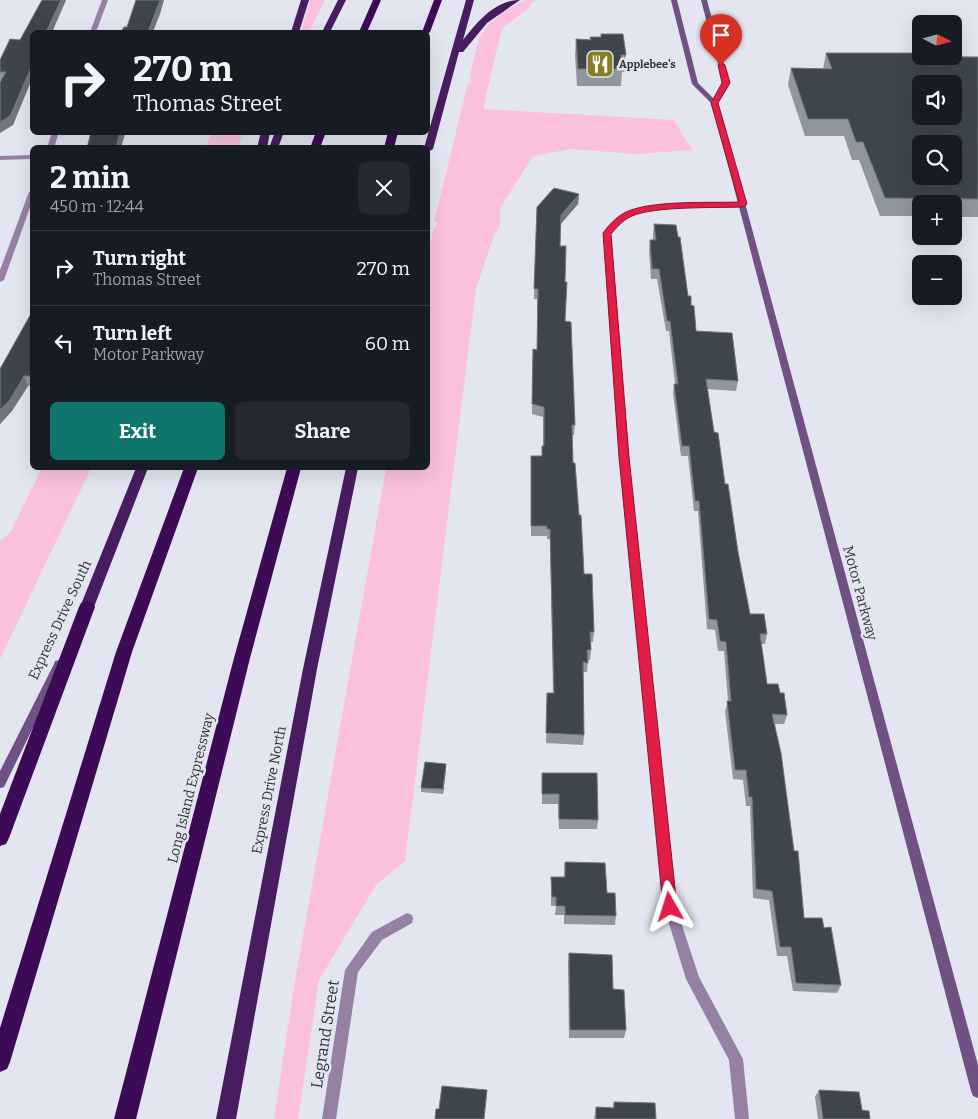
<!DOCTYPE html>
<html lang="en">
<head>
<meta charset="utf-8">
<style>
	body { margin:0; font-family:Bitter,serif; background:#242831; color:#f1f3f6; height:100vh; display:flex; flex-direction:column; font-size:19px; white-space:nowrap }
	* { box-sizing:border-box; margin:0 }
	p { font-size:16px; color:#9ea1a6 }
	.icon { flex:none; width:28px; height:28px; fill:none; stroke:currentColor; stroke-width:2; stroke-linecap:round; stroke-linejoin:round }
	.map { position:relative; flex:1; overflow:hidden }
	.panel { position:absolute; left:30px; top:145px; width:400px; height:325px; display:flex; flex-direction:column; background:#171b24; border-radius:8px; box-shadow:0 5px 20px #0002 }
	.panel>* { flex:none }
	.banner { position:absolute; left:30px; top:30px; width:400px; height:105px; border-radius:8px; box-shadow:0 5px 20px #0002; background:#171b24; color:#f1f3f6; overflow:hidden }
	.needle { width:32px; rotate:96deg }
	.controls { position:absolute; left:912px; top:15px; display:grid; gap:10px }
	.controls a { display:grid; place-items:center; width:50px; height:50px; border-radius:8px; background:#171b24; box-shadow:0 5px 20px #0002; font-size:25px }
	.pin { position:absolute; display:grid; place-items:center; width:42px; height:42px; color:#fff; margin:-51px -21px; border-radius:50% 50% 50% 0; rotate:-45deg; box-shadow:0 0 5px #0007 }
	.pin .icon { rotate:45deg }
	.me { position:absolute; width:55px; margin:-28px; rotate:354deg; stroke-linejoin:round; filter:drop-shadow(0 0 4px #0008) }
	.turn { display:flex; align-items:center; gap:18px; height:105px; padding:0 20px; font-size:22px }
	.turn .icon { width:65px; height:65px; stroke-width:2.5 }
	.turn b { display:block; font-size:35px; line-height:42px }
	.round { display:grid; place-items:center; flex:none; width:52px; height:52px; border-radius:8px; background:#242831 }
	.headline { display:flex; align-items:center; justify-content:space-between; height:85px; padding:0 20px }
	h1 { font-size:30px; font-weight:700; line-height:38px }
	.primary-button { display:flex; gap:10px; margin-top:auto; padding:10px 20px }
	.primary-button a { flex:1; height:58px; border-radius:8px; background:#0f766e; color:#fff; font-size:20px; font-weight:700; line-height:58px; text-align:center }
	.primary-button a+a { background:#242831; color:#f1f3f6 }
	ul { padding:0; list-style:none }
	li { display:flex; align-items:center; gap:15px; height:75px; padding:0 20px; border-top:1px solid #363941 }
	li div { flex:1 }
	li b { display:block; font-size:19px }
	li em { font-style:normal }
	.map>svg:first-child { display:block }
	.green { fill:#fac0de }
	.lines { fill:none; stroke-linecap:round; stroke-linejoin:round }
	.minor { fill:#9681a4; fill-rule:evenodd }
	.secondary { fill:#6f5183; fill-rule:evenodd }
	.trunk { fill:#481c60; fill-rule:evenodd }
	.motorway { fill:#3d0a55; fill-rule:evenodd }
	.wall { fill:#90969e }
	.shaded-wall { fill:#70767d }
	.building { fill:#3e464c; stroke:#70767d; fill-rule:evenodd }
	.route { fill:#e11d48; stroke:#92132f }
	.labels { text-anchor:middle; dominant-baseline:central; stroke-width:5; stroke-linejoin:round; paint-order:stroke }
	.far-poi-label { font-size:11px; font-weight:bold; fill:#333439; stroke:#e3e5f0; text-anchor:start }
	.street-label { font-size:14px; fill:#333439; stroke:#e3e5f0 }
	.near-street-label { font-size:16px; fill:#333439; stroke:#e3e5f0 }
</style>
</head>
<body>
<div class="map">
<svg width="978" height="1119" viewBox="0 0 978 1119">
	<rect width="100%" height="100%" fill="#e3e5f0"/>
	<!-- green -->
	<g class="green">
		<path d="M 310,0 L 325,0 L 309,32 L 301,32 Z"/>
		<path d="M 526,0 L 537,0 L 532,2 L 529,8 L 502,28 L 483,109 L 674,120 L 692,150 L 635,154 L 571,149 L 533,156 L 500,208 L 500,225 L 493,238 L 476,289 L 405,861 L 376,885 L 319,980 L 298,1119 L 274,1119 L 294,987 L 386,468 L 428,468 L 428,256 L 433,231 L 438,223 L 434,222 L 468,83 L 472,83 L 470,75 L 479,38 L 489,24 L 505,11 Z"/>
		<path d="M 212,133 L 212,132 L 242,133 L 238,147 L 205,147 Z"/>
		<path d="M 42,468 L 91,468 L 0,659 L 0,540 L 10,533 Z"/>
	</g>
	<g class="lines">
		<!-- minor -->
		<g class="minor">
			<path d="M 102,0 L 108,0 L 96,32 L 90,32 Z"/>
			<path d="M 52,132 L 59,132 L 54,148 L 47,148 Z"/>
			<path d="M 32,155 L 32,159 L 0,160 L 0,156 Z"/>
			<path d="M 29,192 L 32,192 L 32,202 L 4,280 L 0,282 L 0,270 Z"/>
			<path d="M 743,202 L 747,204 L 746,206 C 713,211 657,200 628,217 C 621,221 616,228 611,233 L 629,457 L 676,907 L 699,977 L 743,1059 L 749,1119 L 735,1119 L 729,1060 L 686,979 L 664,907 L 619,457 L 603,233 C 609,226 615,219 623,214 C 650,199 711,203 743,202 Z"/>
			<path d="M 407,913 L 412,915 L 413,919 L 412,923 L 382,940 L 358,972 L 336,1119 L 322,1119 L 345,970 L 372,932 Z"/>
		</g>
		<!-- secondary -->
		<g class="secondary">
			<path d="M 671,0 L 677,0 L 698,83 L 714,99 L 723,83 L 701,0 L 707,0 L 729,83 L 718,103 L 978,1065 L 978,1098 L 973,1096 L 971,1091 L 712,104 L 692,84 Z"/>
			<path d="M 59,660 L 63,661 L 64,664 L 4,787 L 0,788 L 0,771 L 54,664 L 55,661 Z"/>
		</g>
		<!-- trunk -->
		<g class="trunk">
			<path d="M 301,0 L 309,0 L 299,32 L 291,32 Z"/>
			<path d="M 338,0 L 346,0 L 330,32 L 322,32 Z"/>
			<path d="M 466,0 L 474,0 L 463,40 C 477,22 495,0 520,0 L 487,23 L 463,52 L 459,52 L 433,149 L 428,152 L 428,148 L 424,148 Z"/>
			<path d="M 261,132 L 270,132 L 267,148 L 257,148 Z"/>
			<path d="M 275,132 L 284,132 L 278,148 L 269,148 Z"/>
			<path d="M 136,468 L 148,468 L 94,607 L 92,611 L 87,612 L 82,611 L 80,607 Z"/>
			<path d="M 346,468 L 358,468 L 317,669 L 236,1119 L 216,1119 L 303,669 Z"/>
		</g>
		<!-- motorway -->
		<g class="motorway">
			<path d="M 373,0 L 381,0 L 367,32 L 359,32 Z"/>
			<path d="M 434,0 L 442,0 L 430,32 L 428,34 L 428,32 L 422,32 Z"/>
			<path d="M 316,132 L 326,132 L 320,148 L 310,148 Z"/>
			<path d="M 388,132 L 398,132 L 394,148 L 384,148 Z"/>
			<path d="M 184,468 L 198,468 L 132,652 L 10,1062 L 7,1069 L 0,1072 L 0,1028 L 116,652 Z"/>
			<path d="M 287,468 L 301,468 L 250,658 L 136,1119 L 114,1119 L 234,658 Z"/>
			<path d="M 87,601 L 93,603 L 95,607 L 9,838 L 6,844 L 0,846 L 0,814 L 79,607 L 81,603 Z"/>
		</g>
	</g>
	<!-- wall -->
	<g class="wall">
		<path d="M 66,0 L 52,32 L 32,32 L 13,125 L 1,80 L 0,80 L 0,60 L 20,40 Z"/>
		<path d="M 590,37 L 626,55 L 625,72 L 622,72 L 621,86 L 577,86 L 575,56 L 576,39 L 590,40 Z"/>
		<path d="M 826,53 L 978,57 L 978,217 L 954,217 L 954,204 L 921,204 L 921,216 L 880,216 L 859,160 L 852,160 L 844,136 L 805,136 L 788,85 L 791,68 L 823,69 Z"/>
		<path d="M 579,194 L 578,204 L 560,224 L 560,246 L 565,321 L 575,425 L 574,435 L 572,435 L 573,463 L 584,574 L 594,632 L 593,642 L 591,642 L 591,650 L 590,660 L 588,660 L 587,672 L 583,672 L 584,735 L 583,745 L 546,743 L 547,702 L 553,693 L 550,539 L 547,539 L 547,536 L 531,536 L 531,466 L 542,456 L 543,446 L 543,417 L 532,414 L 533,349 L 537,350 L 537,299 L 534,299 L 537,207 Z"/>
		<path d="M 654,224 L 688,296 L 691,305 L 696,331 L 738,381 L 736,391 L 707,389 L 714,432 L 750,614 L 767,634 L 765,644 L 761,644 L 767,684 L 780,693 L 787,715 L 784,724 L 775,724 L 804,918 L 824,928 L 841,985 L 837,993 L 793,991 L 787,956 L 777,956 L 769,900 L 753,898 L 750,806 L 746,806 L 743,780 L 733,779 L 725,711 L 728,701 L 724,651 L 718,651 L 715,630 L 707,629 L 698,511 L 694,511 L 688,456 L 681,456 L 673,393 L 674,384 L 675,384 L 669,331 L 666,331 L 657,279 L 651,279 L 649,250 L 650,240 L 653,240 L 653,234 Z"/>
		<path d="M 32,312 L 32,386 L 28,386 L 12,411 L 0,424 L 0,369 Z"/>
		<path d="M 446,769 L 443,794 L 421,792 L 421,788 Z"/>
		<path d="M 542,773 L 598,820 L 597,829 L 559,829 L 558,804 L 542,804 Z"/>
		<path d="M 565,862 L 607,893 L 616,916 L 615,925 L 564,924 L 564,915 L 555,915 L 556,906 L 551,906 L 551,877 L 564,877 Z"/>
		<path d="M 569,953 L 613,989 L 626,1030 L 624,1038 L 569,1038 L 568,962 Z"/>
		<path d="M 819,1090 L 862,1110 L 870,1119 L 818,1119 L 815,1097 Z"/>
		<path d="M 614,1102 L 656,1119 L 594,1119 L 596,1107 L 613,1108 Z"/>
	</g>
	<!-- shaded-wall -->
	<g class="shaded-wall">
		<path d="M 61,0 L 66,0 L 52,32 L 46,32 Z"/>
		<path d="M 160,0 L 164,0 L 160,14 L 153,32 L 148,32 Z"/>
		<path d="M 32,65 L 32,79 L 13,125 L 0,133 L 0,122 Z"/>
		<path d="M 120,132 L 124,132 L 125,134 L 121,148 L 116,148 Z"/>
		<path d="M 579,194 L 578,204 L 560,225 L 561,215 Z"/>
		<path d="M 24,376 L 28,386 L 12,411 L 0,424 L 0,410 Z"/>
		<path d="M 446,764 L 446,769 L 443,794 L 443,789 Z"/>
	</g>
	<!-- building -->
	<g class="building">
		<path d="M 42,0 L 61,0 L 46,32 L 32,32 L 32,65 L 10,116 L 0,122 L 0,82 L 6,72 L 0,72 L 0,60 L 10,39 L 20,40 Z"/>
		<path d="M 136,0 L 160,0 L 148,32 L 121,32 L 124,27 L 127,27 Z"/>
		<path d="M 601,34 L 623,34 L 626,55 L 621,55 L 622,69 L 578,69 L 576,39 L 591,40 L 590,37 L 601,37 Z"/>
		<path d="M 826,53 L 921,53 L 921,56 L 954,56 L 954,54 L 955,57 L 978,57 L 978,199 L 885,198 L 863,142 L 856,142 L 848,119 L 808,119 L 791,68 L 832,69 ZM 921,84 L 954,84 L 954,116 L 921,116 ZM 921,144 L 954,144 L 954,176 L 921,176 Z"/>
		<path d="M 91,132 L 120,132 L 116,148 L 87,148 Z"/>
		<path d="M 554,188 L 579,194 L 561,215 L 560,246 L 566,246 L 565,282 L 567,282 L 565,321 L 571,322 L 575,425 L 572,425 L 573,463 L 575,463 L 579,515 L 581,515 L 584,574 L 592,574 L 594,632 L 590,632 L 591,650 L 587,650 L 588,663 L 583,662 L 584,735 L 546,733 L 547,693 L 554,693 L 550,529 L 547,529 L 547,526 L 531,526 L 531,456 L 542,456 L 542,446 L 544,446 L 544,407 L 532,404 L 533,349 L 537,350 L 538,289 L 534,289 L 537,207 Z"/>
		<path d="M 654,224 L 676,225 L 678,237 L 680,237 L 688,296 L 691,296 L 691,305 L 694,306 L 696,331 L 732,333 L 738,381 L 706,379 L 714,432 L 718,433 L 725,484 L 728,484 L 738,552 L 750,614 L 764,614 L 767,634 L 760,634 L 767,684 L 778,684 L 780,693 L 784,693 L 787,715 L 772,714 L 781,753 L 794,851 L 798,851 L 804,918 L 822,918 L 824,928 L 831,927 L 841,985 L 796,983 L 791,947 L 780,947 L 772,891 L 756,889 L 752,797 L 749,797 L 746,770 L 735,770 L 727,701 L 731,701 L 726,642 L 720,641 L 717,620 L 709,619 L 699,501 L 695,501 L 689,446 L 682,446 L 674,384 L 678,384 L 670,321 L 667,321 L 659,269 L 652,269 L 650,240 L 656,240 Z"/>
		<path d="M 32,312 L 32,376 L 24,376 L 9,401 L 0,410 L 0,369 Z"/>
		<path d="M 425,762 L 446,764 L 443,789 L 421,788 Z"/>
		<path d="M 542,773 L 597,773 L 598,820 L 559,819 L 559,794 L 542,794 Z"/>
		<path d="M 565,862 L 605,863 L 607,893 L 615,893 L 616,916 L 565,915 L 565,906 L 556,906 L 556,897 L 552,897 L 551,877 L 565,877 Z"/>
		<path d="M 569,953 L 612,955 L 613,989 L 624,990 L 626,1030 L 570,1030 Z"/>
		<path d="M 442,1086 L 487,1090 L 484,1119 L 435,1119 L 436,1109 L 439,1109 Z"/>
		<path d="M 819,1090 L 859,1092 L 862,1110 L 869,1111 L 870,1119 L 823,1119 Z"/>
		<path d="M 614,1102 L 655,1103 L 656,1119 L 596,1119 L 596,1107 L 614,1108 Z"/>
	</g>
	<!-- route -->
	<path class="route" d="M 721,63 L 725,65 L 730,83 L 718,103 L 747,204 L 743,207 C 716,208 655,206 632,216 C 623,220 617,227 611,234 L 629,457 L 677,907 L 675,912 L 670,914 L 665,912 L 663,907 L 619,457 L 603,233 C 609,225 616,217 626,212 C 652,200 708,203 739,202 L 711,103 L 722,83 L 718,65 Z"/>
	<!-- icons -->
	<defs>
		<g id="restaurant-square" transform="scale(1.4375)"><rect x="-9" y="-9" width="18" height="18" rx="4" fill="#877d23" stroke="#e3e5f0"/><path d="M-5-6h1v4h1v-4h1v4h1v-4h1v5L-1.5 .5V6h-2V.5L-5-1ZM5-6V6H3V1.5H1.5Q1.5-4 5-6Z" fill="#fff"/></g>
	</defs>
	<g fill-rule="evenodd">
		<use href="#restaurant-square" x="600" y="64"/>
	</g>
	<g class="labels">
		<!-- far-poi labels -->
		<g class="far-poi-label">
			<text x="619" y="64">Applebee's</text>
		</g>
		<!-- street labels -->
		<g class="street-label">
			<text transform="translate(860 593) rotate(75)">Motor Parkway</text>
			<text transform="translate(60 620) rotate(-65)">Express Drive South</text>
			<text transform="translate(191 788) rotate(-76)">Long Island Expressway</text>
			<text transform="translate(269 790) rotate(-79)">Express Drive North</text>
		</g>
		<!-- near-street labels -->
		<g class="near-street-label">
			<text transform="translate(325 1034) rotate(-81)">Legrand Street</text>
		</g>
	</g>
</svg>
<div class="controls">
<a><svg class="needle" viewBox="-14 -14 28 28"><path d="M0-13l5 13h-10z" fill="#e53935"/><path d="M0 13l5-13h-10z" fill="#9ea1a6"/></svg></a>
<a><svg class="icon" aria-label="sound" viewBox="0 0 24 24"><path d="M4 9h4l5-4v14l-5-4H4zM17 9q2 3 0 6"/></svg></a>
<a><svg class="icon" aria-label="search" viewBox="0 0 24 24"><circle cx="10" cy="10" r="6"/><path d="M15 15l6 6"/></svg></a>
<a>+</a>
<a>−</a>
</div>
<div class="pin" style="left:721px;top:65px;background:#d93025"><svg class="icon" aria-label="arrive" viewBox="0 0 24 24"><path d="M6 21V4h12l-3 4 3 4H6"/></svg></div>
<svg class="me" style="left:670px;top:907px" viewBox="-20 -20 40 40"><path d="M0-17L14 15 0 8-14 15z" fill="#e11d48" stroke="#fff" stroke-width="4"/></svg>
<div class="banner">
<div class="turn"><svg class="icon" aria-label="right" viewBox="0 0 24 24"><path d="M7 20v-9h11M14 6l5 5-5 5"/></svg><div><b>270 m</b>Thomas Street</div></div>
</div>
<section class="panel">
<div class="headline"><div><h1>2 min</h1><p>450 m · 12:44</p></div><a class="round"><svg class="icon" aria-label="close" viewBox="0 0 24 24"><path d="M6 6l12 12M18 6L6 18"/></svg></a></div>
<ul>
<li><svg class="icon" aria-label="right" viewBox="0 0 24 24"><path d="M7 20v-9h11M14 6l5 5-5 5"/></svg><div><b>Turn right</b><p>Thomas Street</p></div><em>270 m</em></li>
<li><svg class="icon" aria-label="left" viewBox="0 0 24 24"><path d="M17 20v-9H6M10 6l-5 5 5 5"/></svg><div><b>Turn left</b><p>Motor Parkway</p></div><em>60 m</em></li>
</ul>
<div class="primary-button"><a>Exit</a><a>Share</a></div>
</section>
</div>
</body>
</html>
